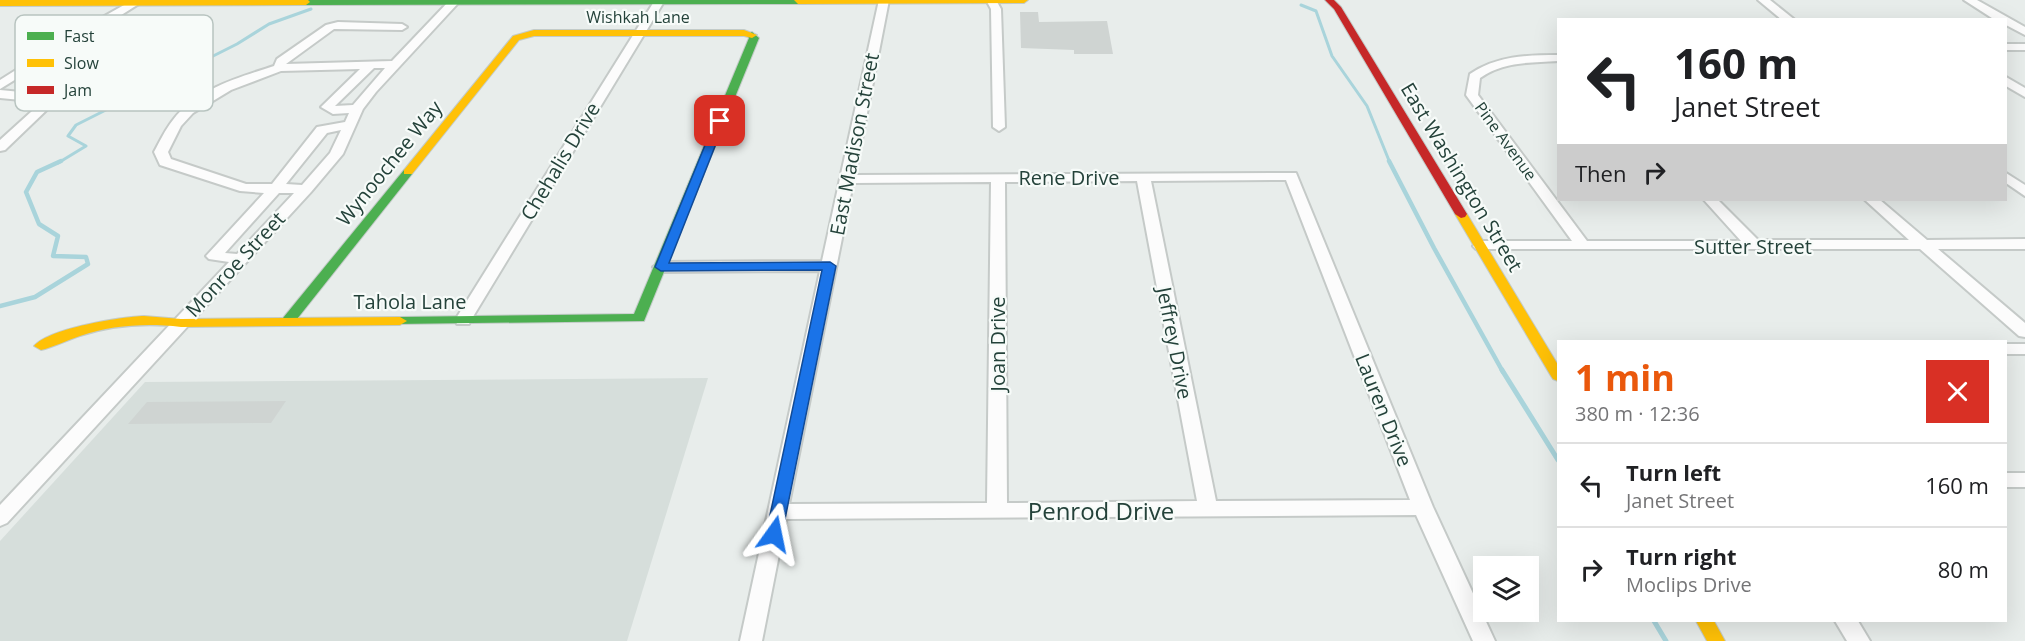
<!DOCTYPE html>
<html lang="en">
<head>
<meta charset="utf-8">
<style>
	body { margin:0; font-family:"Open Sans",sans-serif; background:#f2f2f2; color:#202124; height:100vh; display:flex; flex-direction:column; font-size:22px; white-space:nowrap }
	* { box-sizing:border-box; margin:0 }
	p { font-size:20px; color:#757577 }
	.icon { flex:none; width:33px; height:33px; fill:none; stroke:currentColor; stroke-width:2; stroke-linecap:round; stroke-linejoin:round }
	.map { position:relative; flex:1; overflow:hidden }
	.drawer { position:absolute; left:1557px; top:340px; width:450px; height:282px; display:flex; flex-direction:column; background:#fff; border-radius:0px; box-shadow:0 6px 24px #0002 }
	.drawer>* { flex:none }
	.hud { position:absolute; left:1557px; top:18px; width:450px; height:183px; border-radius:0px; box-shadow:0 6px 24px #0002; background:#fff; color:#202124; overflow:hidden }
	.fabs { position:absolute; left:1473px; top:556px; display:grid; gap:12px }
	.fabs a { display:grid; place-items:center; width:66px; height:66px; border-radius:0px; background:#fff; box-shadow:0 6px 24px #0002; font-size:30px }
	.pin { position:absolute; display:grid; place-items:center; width:51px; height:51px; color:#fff; margin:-26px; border-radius:12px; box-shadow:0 3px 9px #0006 }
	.me { position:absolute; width:66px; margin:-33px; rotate:12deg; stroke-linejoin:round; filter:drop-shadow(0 0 4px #0008) }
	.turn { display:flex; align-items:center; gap:21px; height:126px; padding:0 18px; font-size:27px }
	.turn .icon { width:78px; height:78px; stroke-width:2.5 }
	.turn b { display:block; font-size:42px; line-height:51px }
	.then { display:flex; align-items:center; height:57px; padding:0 18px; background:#0003; gap:12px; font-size:22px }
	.round { display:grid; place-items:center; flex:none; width:63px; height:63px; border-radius:0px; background:#f2f2f2 }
	.overview { display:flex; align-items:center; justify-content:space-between; height:102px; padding:0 18px }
	h1 { font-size:36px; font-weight:700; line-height:45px; color:#ea580c }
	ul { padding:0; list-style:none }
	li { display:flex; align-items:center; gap:18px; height:84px; padding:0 18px; border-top:2px solid #e0e0e0 }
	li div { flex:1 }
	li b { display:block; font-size:22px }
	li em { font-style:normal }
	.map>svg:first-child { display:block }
	.built { fill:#d6dedb }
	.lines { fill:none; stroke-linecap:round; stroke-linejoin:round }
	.stream-far2 { stroke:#a9d4db; stroke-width:3 }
	.stream-far1 { stroke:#a9d4db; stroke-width:4.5 }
	.stream { stroke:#a9d4db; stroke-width:5 }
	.building { fill:#cfd4d2 }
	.street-casing { stroke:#c5cac8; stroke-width:4 }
	.fast-casing { stroke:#c3cbc8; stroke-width:2 }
	.slow-casing { stroke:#c3cbc8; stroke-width:2 }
	.jam-casing { stroke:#c3cbc8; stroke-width:2 }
	.street { fill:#fcfcfc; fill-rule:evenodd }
	.fast { fill:#4caf50; fill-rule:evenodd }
	.slow { fill:#ffc107; fill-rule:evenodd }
	.jam { fill:#c62828; fill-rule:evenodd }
	.route { fill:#1a73e8; stroke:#114b97; stroke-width:1.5 }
	.labels { text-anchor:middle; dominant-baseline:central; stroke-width:4.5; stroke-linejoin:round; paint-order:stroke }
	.far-street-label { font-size:16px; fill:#24423a; stroke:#f7fbf9 }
	.street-label { font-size:20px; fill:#24423a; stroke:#f7fbf9 }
	.near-street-label { font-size:24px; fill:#24423a; stroke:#f7fbf9 }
	.key { fill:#f7fbf9; stroke:#b8c4c0; stroke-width:1.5 }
	.key-label { font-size:16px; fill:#24423a }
</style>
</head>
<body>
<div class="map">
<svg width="2025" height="641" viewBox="0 0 2025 641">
	<rect width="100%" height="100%" fill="#e8edeb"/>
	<!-- built -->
	<path class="built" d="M 708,378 L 627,641 L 0,641 L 0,541 L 145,382 Z"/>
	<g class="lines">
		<!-- stream-far2 -->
		<g class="stream-far2">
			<path d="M 1301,5 L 1316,11 L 1332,56 L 1367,106 L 1390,163"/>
			<path d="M 58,163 L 86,146 L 68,136 L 76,125 L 237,44 L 269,24 L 311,9"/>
		</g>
		<!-- stream-far1 -->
		<g class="stream-far1">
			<path d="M 1389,161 L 1434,248 L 1503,372"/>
			<path d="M 0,306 L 35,297 L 88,264 L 86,257 L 53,256 L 58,236 L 39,224 L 26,192 L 37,172 L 61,161"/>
		</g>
		<!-- stream -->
		<g class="stream">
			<path d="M 1502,370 L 1558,460"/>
			<path d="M 1654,621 L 1666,641"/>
		</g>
	</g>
	<!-- building -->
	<g class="building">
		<path d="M 1020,12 L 1038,12 L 1039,22 L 1107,21 L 1113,54 L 1074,54 L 1074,50 L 1021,48 Z"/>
		<path d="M 286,401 L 271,423 L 128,424 L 147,402 Z"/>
	</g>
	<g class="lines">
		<!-- street casing -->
		<g class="street-casing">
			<g id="street">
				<path d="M 133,0 L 145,0 L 96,31 L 152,34 L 179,30 L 187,32 L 190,39 C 177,52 155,54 138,48 L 137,42 L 141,39 L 84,37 L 0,89 L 0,80 L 76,32 ZM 178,36 L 165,44 L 148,44 L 160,38 Z"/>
				<path d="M 450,0 L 461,0 L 376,92 L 363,109 L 343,154 L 311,192 L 7,523 L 0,526 L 0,505 L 229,262 L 209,259 L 206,256 L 264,193 L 240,191 L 160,165 L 154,152 C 160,141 165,130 173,120 C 196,89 240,77 274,66 L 277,59 L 326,25 L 338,22 L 402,24 L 407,27 L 402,30 L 334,29 L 286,64 L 392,61 ZM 374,68 L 385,68 L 353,105 L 335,106 ZM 360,69 L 321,107 L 333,114 L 349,113 L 345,122 L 317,127 L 272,184 L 246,184 L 171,159 L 168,152 L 181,126 L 193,113 L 231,90 L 281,71 ZM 341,130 L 330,153 L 302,185 L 286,184 L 327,133 ZM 279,193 L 294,193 L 237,254 L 225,253 Z"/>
				<path d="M 655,0 L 665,0 L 471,320 L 469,324 L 457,324 L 455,320 Z"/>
				<path d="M 879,0 L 889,0 L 855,175 L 1296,173 L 1433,507 L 1495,641 L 1473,641 L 1416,515 L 786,519 L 762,641 L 740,641 L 820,271 L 661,272 L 653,267 L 661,262 L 822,261 ZM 1286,180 L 1410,500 L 1216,501 L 1151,181 ZM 1137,181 L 1197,501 L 1007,503 L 1005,182 ZM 991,182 L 987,503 L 789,504 L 853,183 Z"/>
				<path d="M 986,0 L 996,0 L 1001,9 L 1005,127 L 999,131 L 993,127 L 991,9 Z"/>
				<path d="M 1758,0 L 1770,0 L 1795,20 L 1782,20 Z"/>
				<path d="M 1964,0 L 1977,0 L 2025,27 L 2025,35 L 2006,25 L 2006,20 L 1995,20 Z"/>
				<rect x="2006" y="44" width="19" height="6"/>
				<path d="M 1558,55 L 1558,61 C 1530,63 1504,61 1480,78 L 1478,95 L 1587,241 L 1741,241 L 1704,200 L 1718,200 L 1758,240 L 1909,240 L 1865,200 L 1880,200 L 1927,240 L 2025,239 L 2025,249 L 1938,249 L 2025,323 L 2025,337 L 2019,336 L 1920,249 L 1476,249 L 1473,246 L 1481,241 L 1572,241 L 1466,95 L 1470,74 C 1496,56 1527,55 1558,55 Z"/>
				<path d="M 2006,77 L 2025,88 L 2025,97 L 2006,86 Z"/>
				<path d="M 0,90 L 42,94 L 56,101 L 5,150 L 0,151 L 0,140 L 42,102 L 0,98 Z"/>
				<path d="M 2006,173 L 2025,185 L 2025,196 L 2006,183 Z"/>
				<rect x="2006" y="344" width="19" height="10"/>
				<rect x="2006" y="473" width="19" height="14"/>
				<path d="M 1835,621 L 1858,621 L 1870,641 L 1847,641 Z"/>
			</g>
		</g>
		<!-- fast casing -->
		<g class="fast-casing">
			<g id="fast">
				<path d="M 303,0 L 802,0 L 802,1 L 798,4 L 306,5 L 302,2 Z"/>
				<path d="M 752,32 L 759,38 L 644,321 L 395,324 L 393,321 L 395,318 L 400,317 L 634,314 L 749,38 L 747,35 Z"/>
				<path d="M 408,169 L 412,170 L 412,174 L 293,324 L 283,324 L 281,321 L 283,318 L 404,170 Z"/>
			</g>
		</g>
		<!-- slow casing -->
		<g class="slow-casing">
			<g id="slow">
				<path d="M 0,0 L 308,0 L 310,2 L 306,5 L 0,6 Z"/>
				<path d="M 794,0 L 1028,0 L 1024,3 L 798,4 Z"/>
				<path d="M 534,30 L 744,30 L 757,35 L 752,38 L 744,36 L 534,36 L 519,40 L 412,174 L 404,174 L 404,170 L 513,36 Z"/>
				<path d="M 1461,210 L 1467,214 L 1558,365 L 1558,381 L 1553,379 L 1551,376 L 1455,214 Z"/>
				<path d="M 144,316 L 181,319 L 400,317 L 407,321 L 400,325 L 181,327 C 146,323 113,325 80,336 C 67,340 54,347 41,350 L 34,346 C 50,328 120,317 144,316 Z"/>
				<path d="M 1696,621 L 1714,621 L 1725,641 L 1707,641 Z"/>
			</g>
		</g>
		<!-- jam casing -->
		<g class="jam-casing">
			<path id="jam" d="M 1325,0 L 1334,0 L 1341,7 L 1467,214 L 1465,217 L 1461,218 L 1455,214 L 1334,9 Z"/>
		</g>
		<!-- street -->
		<use href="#street" class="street"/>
		<!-- fast -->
		<use href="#fast" class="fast"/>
		<!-- slow -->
		<use href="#slow" class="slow"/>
		<!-- jam -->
		<use href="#jam" class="jam"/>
	</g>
	<!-- route -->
	<path class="route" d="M 720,118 L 725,121 L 669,263 L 830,262 L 836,266 L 782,534 L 780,538 L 774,540 L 768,538 L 766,534 L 822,270 L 661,271 L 655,267 L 715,121 Z"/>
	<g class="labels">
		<!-- far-street labels -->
		<g class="far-street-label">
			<text x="638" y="17">Wishkah Lane</text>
			<text transform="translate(1506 141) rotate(54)">Pine Avenue</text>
		</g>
		<!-- street labels -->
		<g class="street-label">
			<text transform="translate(854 144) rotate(-79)">East Madison Street</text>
			<text transform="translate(560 161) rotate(-59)">Chehalis Drive</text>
			<text transform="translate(389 163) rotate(-51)">Wynoochee Way</text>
			<text x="1069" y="177">Rene Drive</text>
			<text transform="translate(1462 177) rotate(59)">East Washington Street</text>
			<text x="1753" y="246">Sutter Street</text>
			<text transform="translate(235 264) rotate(-47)">Monroe Street</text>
			<text x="410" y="301">Tahola Lane</text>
			<text transform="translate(1175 343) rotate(79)">Jeffrey Drive</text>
			<text transform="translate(997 344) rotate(-90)">Joan Drive</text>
			<text transform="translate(1384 410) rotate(68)">Lauren Drive</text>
		</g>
		<!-- near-street labels -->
		<g class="near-street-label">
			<text x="1101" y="510">Penrod Drive</text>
		</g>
	</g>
	<!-- legend -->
	<rect x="15" y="15" width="198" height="96" rx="9" class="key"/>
	<rect x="27" y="32" width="27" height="8" fill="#4caf50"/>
	<rect x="27" y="59" width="27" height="8" fill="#ffc107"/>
	<rect x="27" y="86" width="27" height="8" fill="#c62828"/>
	<g class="key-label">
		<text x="64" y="42">Fast</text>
		<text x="64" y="69">Slow</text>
		<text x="64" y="96">Jam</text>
	</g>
</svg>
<div class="fabs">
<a><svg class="icon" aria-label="layers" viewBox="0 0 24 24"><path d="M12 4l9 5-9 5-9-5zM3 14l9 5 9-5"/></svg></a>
</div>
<div class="pin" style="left:720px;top:121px;background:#d93025"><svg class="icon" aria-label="arrive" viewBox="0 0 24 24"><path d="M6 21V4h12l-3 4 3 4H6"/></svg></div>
<svg class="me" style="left:774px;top:534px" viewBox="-20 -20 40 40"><path d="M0-17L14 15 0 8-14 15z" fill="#1a73e8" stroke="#fff" stroke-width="4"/></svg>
<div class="hud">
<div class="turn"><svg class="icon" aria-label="left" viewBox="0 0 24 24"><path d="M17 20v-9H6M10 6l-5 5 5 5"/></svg><div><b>160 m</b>Janet Street</div></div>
<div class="then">Then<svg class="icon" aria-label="right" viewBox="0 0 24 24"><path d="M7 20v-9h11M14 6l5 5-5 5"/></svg></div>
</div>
<section class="drawer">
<div class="overview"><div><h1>1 min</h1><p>380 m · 12:36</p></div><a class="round" style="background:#d93025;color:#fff"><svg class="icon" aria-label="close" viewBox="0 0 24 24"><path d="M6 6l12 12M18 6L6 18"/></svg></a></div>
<ul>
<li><svg class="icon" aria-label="left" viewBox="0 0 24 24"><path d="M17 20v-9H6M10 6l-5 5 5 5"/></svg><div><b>Turn left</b><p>Janet Street</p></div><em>160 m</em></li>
<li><svg class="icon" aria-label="right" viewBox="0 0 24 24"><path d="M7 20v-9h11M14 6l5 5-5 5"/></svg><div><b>Turn right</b><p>Moclips Drive</p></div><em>80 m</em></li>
</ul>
</section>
</div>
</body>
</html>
